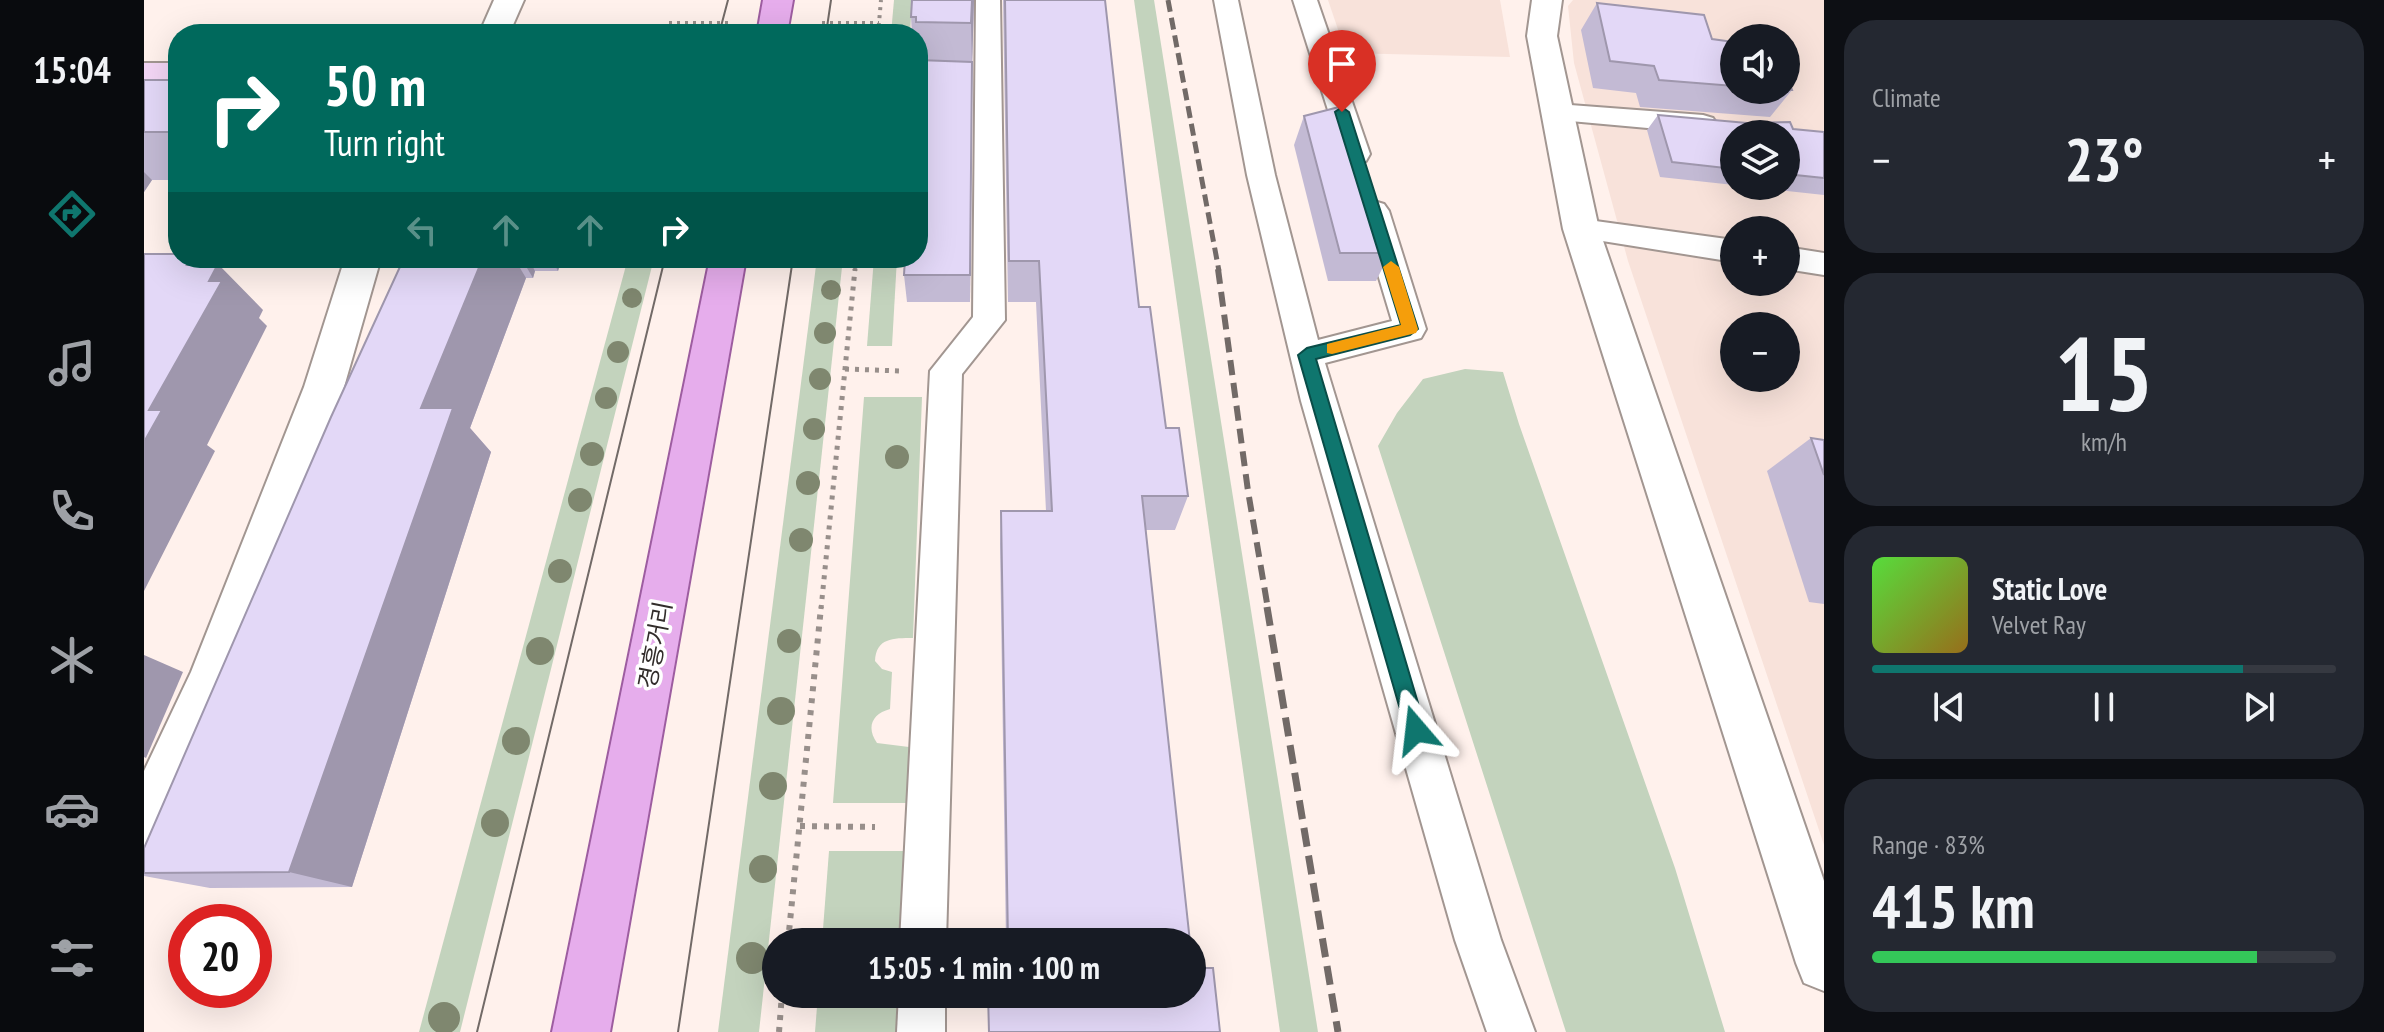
<!DOCTYPE html>
<html lang="en">
<head>
<meta charset="utf-8">
<style>
	:root { --surface:#171b24; --page:#242831; --text:#f1f3f6; --muted:#9ea1a6; --line:#363941; --accent:#0f766e }
	body { margin:0; font-family:"PT Sans Narrow","Noto Sans KR",sans-serif; background:var(--page); color:var(--text); height:100vh; display:flex; flex-direction:column; font-size:30px; white-space:nowrap }
	* { box-sizing:border-box; margin:0 }
	p { font-size:26px; color:var(--muted) }
	.icon { flex:none; width:44px; height:44px; fill:none; stroke:currentColor; stroke-width:2; stroke-linecap:round; stroke-linejoin:round }
	.map { position:relative; flex:1; overflow:hidden }
	.drawer { display:flex; flex-direction:column; gap:20px; padding:20px; background:#0d0f14; width:560px }
	.drawer>* { flex:none }
	.guide { position:absolute; left:24px; top:24px; width:760px; height:244px; border-radius:32px; box-shadow:0 8px 32px #0002; background:#00695c; color:#fff; overflow:hidden }
	.buttons { position:absolute; left:1576px; top:24px; display:grid; gap:16px }
	.buttons a { display:grid; place-items:center; width:80px; height:80px; border-radius:50%; background:var(--surface); box-shadow:0 8px 32px #0002; font-size:40px }
	.speed { position:absolute; left:24px; top:904px; display:flex; gap:16px; font-size:40px; font-weight:700; text-align:center }
	.speed>* { display:grid; place-content:center; width:104px; height:104px; border-radius:50%; background:var(--surface); box-shadow:0 8px 32px #0002; line-height:1 }
	.speed .limit { border:12px solid #d22; background:#fff; color:#111 }
	.pin { position:absolute; display:grid; place-items:center; width:68px; height:68px; color:#fff; margin:-82px -34px; border-radius:50% 50% 50% 0; rotate:-45deg; box-shadow:0 0 8px #0007 }
	.pin .icon { rotate:45deg }
	.me { position:absolute; width:88px; margin:-44px; rotate:343deg; stroke-linejoin:round; filter:drop-shadow(0 0 6px #0008) }
	.turn { display:flex; align-items:center; gap:28px; height:168px; padding:0 24px; font-size:36px }
	.turn .icon { width:104px; height:104px; stroke-width:2.5 }
	.turn b { display:block; font-size:56px; line-height:68px }
	.lanes { display:flex; align-items:center; height:76px; padding:0 24px; background:#0003; justify-content:center; gap:40px; direction:ltr }
	.lanes .off { opacity:.35 }
	.big { font-size:60px; font-weight:700; line-height:1.1 }
	.drawer .tile { flex:1; display:flex; flex-direction:column; justify-content:center; gap:12px; min-width:0; padding:0 28px; border-radius:32px; background:var(--page) }
	.drawer .dial { align-items:center; gap:0 }
	.dial b { font-size:104px; line-height:1 }
	.song { display:flex; align-items:center; gap:24px }
	.cover { width:96px; height:96px; border-radius:12px; background:linear-gradient(135deg,hsl(110 70% 55%),hsl(40 70% 35%)) }
	.played { height:8px; border-radius:4px; background:linear-gradient(90deg,var(--accent) 80%,var(--line) 80%) }
	.keys { display:flex; justify-content:space-around; direction:ltr }
	.heat { display:flex; justify-content:space-between; align-items:center; font-size:44px; direction:ltr }
	.charge { height:12px; border-radius:6px; background:linear-gradient(90deg,#34c759 83%,var(--line) 0) }
	.trip { position:absolute; left:618px; top:928px; width:444px; height:80px; border-radius:40px; background:var(--surface); box-shadow:0 8px 32px #0002; font-weight:700; line-height:80px; text-align:center }
	main { display:flex; flex:1; min-height:0 }
	.tabs { display:flex; flex-direction:column; width:144px; justify-content:space-around; align-items:center; background:#090b0e; color:var(--muted) }
	.tabs .icon { width:56px; height:56px }
	.tabs .active { color:var(--accent) }
	.tabs b { font-size:36px; color:var(--text) }
	.map>svg:first-child { display:block }
	.built { fill:#f8e2da; fill-rule:evenodd }
	.green { fill:#c3d3bd }
	.lines { fill:none; stroke-linecap:round; stroke-linejoin:round }
	.lane-casing { stroke:#a29691; stroke-width:4 }
	.street-casing { stroke:#a29691; stroke-width:4 }
	.secondary-casing { stroke:#a29691; stroke-width:4 }
	.primary-casing { stroke:#9d5da0; stroke-width:4 }
	.path-far2 { stroke:#988f8b; stroke-width:4; stroke-dasharray:3 5; stroke-linecap:butt }
	.path-far1 { stroke:#988f8b; stroke-width:5; stroke-dasharray:4 6; stroke-linecap:butt }
	.path { stroke:#988f8b; stroke-width:6; stroke-dasharray:5 7; stroke-linecap:butt }
	.lane { fill:#fff; fill-rule:evenodd }
	.street { fill:#fff; fill-rule:evenodd }
	.secondary { fill:#f3d6f5; fill-rule:evenodd }
	.primary { fill:#e6adec; fill-rule:evenodd }
	.tram { stroke:#726a67; stroke-width:2 }
	.rail-far2 { stroke:#726a67; stroke-width:5; stroke-dasharray:12 6; stroke-linecap:butt }
	.rail-far1 { stroke:#726a67; stroke-width:6; stroke-dasharray:15 8; stroke-linecap:butt }
	.rail { stroke:#726a67; stroke-width:7; stroke-dasharray:19 9; stroke-linecap:butt }
	.tree { fill:#7f876f }
	.wall { fill:#c3bad4 }
	.shaded-wall { fill:#9f97ad }
	.building { fill:#e3d8f7; stroke:#9f97ad; stroke-width:2 }
	.route { fill:#0f766e; stroke:#0a4d48; stroke-width:2 }
	.slow { fill:#f59e0b }
	.labels { text-anchor:middle; dominant-baseline:central; stroke-width:7; stroke-linejoin:round; paint-order:stroke }
	.street-label { font-size:24px; fill:#322d2b; stroke:#fff }
</style>
</head>
<body>
<main>
<nav class="tabs">
<b>15:04</b>
<svg class="icon active" aria-label="directions" viewBox="0 0 24 24"><path d="M12 3l9 9-9 9-9-9zM9 14v-3h6M13 9l2 2-2 2"/></svg>
<svg class="icon" aria-label="music" viewBox="0 0 24 24"><path d="M9 18V5l10-2v13"/><circle cx="6" cy="18" r="3"/><circle cx="16" cy="16" r="3"/></svg>
<svg class="icon" aria-label="phone" viewBox="0 0 24 24"><path d="M5 4h4l2 5-3 2q2 4 5 5l2-3 5 2v4C11 20 4 13 5 4z"/></svg>
<svg class="icon" aria-label="climate" viewBox="0 0 24 24"><path d="M12 3v18M4 7l16 10M4 17L20 7"/></svg>
<svg class="icon" aria-label="car" viewBox="0 0 24 24"><path d="M5 17H2v-5l4-1 3-4h7l3 4 3 1v5h-3M9 17h6M6 11h13"/><circle cx="7" cy="17" r="2"/><circle cx="17" cy="17" r="2"/></svg>
<svg class="icon" aria-label="filters" viewBox="0 0 24 24"><path d="M4 7h16M4 17h16"/><circle cx="9" cy="7" r="2"/><circle cx="15" cy="17" r="2"/></svg>
</nav>
<div class="map">
<svg width="1680" height="1032" viewBox="0 0 1680 1032">
	<rect width="100%" height="100%" fill="#fff1ec"/>
	<g class="built">
		<path d="M1184 0H1356L1366 57 1202 53Z"/>
		<path d="M1429 0H1680V845L1484 261 1430 63 1424 6ZM1590 38H1642V90H1590ZM1590 134H1642V186H1590ZM1590 230H1642V282H1590ZM1590 326H1642V378H1590Z"/>
	</g>
	<g class="green">
		<path d="M750 0H768L766 34H747Z"/>
		<path d="M990 0H1010L1174 1032H1136Z"/>
		<path d="M484 258H510L316 1032H275Z"/>
		<path d="M673 258H699L615 1032H574Z"/>
		<path d="M730 258H753L748 346H723Z"/>
		<path d="M1321 369 1359 372 1375 424 1531 868 1581 1032H1422L1234 446 1253 413 1279 379Z"/>
		<path d="M720 397H778L769 638C749 638 732 638 731 661L738 669 748 672 746 709C728 714 722 727 733 743L765 747 763 803H689Z"/>
		<path d="M685 851H762L758 942H678Z"/>
		<path d="M674 994H756L755 1032H671Z"/>
	</g>
	<g class="lines">
		<defs>
			<g id="lane">
				<path d="M832 0H856L861 320 818 374 802 942H756L786 371 829 317Z"/>
				<path d="M1070 0H1094L1131 175 1174 340 1248 321 1215 211 1220 204 1230 201 1240 204 1245 211 1282 329 1277 338 1181 363 1357 940 1391 1032H1343L1311 940 1157 401 1103 175Z"/>
				<path d="M1149 0H1173L1226 154 1222 161 1212 163 1202 161 1198 154Z"/>
				<path d="M1413 104 1559 115 1569 118 1573 124 1569 130 1559 133 1404 119 1400 113 1404 107Z"/>
				<path d="M1437 219 1590 240V262L1427 236 1422 229 1427 222Z"/>
				<path d="M1642 247 1680 253V275L1642 269Z"/>
				<path d="M755 994H801V1032H753Z"/>
			</g>
			<g id="street">
				<path d="M350 0H380L365 34H335Z"/>
				<path d="M1388 0H1418L1413 36 1455 229 1680 881V991L1660 983 1652 963 1419 229 1383 36Z"/>
				<path d="M201 258H237L200 387 92 681 19 847 0 854V771L47 672 160 387Z"/>
			</g>
			<rect id="secondary" x="0" y="63" width="34" height="20"/>
			<g id="primary">
				<path d="M619 0H649L643 34H613Z"/>
				<path d="M566 258H602L466 1032H408Z"/>
			</g>
		</defs>
		<use href="#lane" class="lane-casing"/>
		<use href="#street" class="street-casing"/>
		<use href="#secondary" class="secondary-casing"/>
		<use href="#primary" class="primary-casing"/>
		<g class="path-far2">
			<path d="M525 23H584"/>
			<path d="M678 23H735"/>
			<path d="M734 34 737 0"/>
			<path d="M711 271 712 258"/>
		</g>
		<g class="path-far1">
			<path d="M701 369 757 371"/>
			<path d="M677 609 711 269"/>
		</g>
		<g class="path">
			<path d="M656 826 731 827"/>
			<path d="M644 942 677 607"/>
			<path d="M635 1032 638 994"/>
		</g>
		<use href="#lane" class="lane"/>
		<use href="#street" class="street"/>
		<use href="#secondary" class="secondary"/>
		<use href="#primary" class="primary"/>
		<g class="tram">
			<path d="M575 34 584 0"/>
			<path d="M682 34 687 0"/>
			<path d="M333 1032 521 258"/>
			<path d="M534 1032 649 258"/>
		</g>
		<path class="rail-far2" d="M1024 0 1075 271"/>
		<path class="rail-far1" d="M1074 269 1104 491 1124 609"/>
		<path class="rail" d="M1123 607 1194 1032"/>
	</g>
	<g class="tree">
		<circle cx="687" cy="290" r="10"/>
		<circle cx="488" cy="298" r="10"/>
		<circle cx="681" cy="333" r="11"/>
		<circle cx="474" cy="352" r="11"/>
		<circle cx="676" cy="379" r="11"/>
		<circle cx="462" cy="398" r="11"/>
		<circle cx="670" cy="429" r="11"/>
		<circle cx="448" cy="454" r="12"/>
		<circle cx="753" cy="457" r="12"/>
		<circle cx="664" cy="483" r="12"/>
		<circle cx="436" cy="500" r="12"/>
		<circle cx="657" cy="540" r="12"/>
		<circle cx="416" cy="571" r="12"/>
		<circle cx="645" cy="641" r="12"/>
		<circle cx="396" cy="651" r="14"/>
		<circle cx="637" cy="711" r="14"/>
		<circle cx="372" cy="741" r="14"/>
		<circle cx="629" cy="786" r="14"/>
		<circle cx="351" cy="823" r="14"/>
		<circle cx="619" cy="869" r="14"/>
		<circle cx="608" cy="958" r="16"/>
		<circle cx="300" cy="1018" r="16"/>
	</g>
	<g class="wall">
		<path d="M830 0 828 68 826 302H763L760 275 774 258V34H768L767 17Z"/>
		<path d="M859 0H961L995 307 1022 428 1044 496 1031 530H1002L1046 942H862L856 544 857 511H902L892 302H864Z"/>
		<path d="M1453 3 1568 39 1590 42V90H1648L1626 117 1496 107 1492 93 1449 88 1437 30Z"/>
		<path d="M0 80H34V180H8L0 192Z"/>
		<path d="M1514 115 1680 132V195L1599 186H1642V134H1590V185L1516 177 1503 130Z"/>
		<path d="M1160 116 1246 253 1232 281H1184L1150 145Z"/>
		<path d="M256 258H418L414 271H391L389 278H382L326 428 347 452 208 887 66 888 0 876V848L259 262Z"/>
		<path d="M1667 438 1680 440V604L1665 602 1623 471Z"/>
	</g>
	<g class="shaded-wall">
		<path d="M828 0H830L828 68 827 23Z"/>
		<path d="M828 62V91L826 302V275Z"/>
		<path d="M0 172 8 180 0 192Z"/>
		<path d="M47 258H54L69 273 74 264 119 310 115 318 123 326 63 445 71 451 0 591V442L5 410 43 265Z"/>
		<path d="M339 258H370L382 278 326 428 347 452 208 887 145 872 277 408Z"/>
		<path d="M377 258H384L391 271 389 278Z"/>
		<path d="M407 258H418L414 271Z"/>
		<path d="M0 655 39 672 2 758 0 757Z"/>
	</g>
	<g class="building">
		<path d="M768 0H828L827 23 772 22V17H767Z"/>
		<path d="M861 0H961L995 307H1006L1022 428H1035L1044 496H998L1046 942H864L857 511H908L895 261H865Z"/>
		<path d="M1453 3 1560 15 1568 39 1590 42V86L1515 80 1510 66 1466 61Z"/>
		<path d="M774 60 828 62 826 275H760L761 258H774Z"/>
		<path d="M1642 73 1648 90H1642Z"/>
		<rect x="0" y="80" width="34" height="52"/>
		<path d="M1199 106 1246 253H1196L1160 116Z"/>
		<path d="M1514 115 1603 123 1646 122 1649 129 1680 132V178L1642 174V134H1590V169L1528 162Z"/>
		<path d="M0 254H34V258H47L43 265 74 264 65 281H78L5 410H18L0 442Z"/>
		<path d="M260 258H339L277 408H309L145 872 0 873V848L187 417Z"/>
		<path d="M1667 438 1680 440V475Z"/>
		<path d="M1048 956 1049 968H1069L1076 1032H845L844 994H1048Z"/>
	</g>
	<path class="route" d="M1198 107 1205 112 1274 329 1266 335 1172 359 1282 730 1279 737 1272 740 1265 737 1262 730 1154 355 1163 348 1257 325 1191 112Z"/>
	<path class="slow" d="M1247 261 1255 267 1274 329 1272 333 1188 354 1183 353V344L1257 325 1239 267Z"/>
	<g class="labels">
		<g class="street-label">
			<text transform="translate(511 645) rotate(-79)">경흥거리</text>
		</g>
	</g>
</svg>
<div class="buttons">
<a><svg class="icon" aria-label="sound" viewBox="0 0 24 24"><path d="M4 9h4l5-4v14l-5-4H4zM17 9q2 3 0 6"/></svg></a>
<a><svg class="icon" aria-label="layers" viewBox="0 0 24 24"><path d="M12 4l9 5-9 5-9-5zM3 14l9 5 9-5"/></svg></a>
<a>+</a>
<a>−</a>
</div>
<div class="speed"><div class="limit">20</div></div>
<div class="pin" style="left:1198px;top:112px;background:#d93025"><svg class="icon" aria-label="arrive" viewBox="0 0 24 24"><path d="M6 21V4h12l-3 4 3 4H6"/></svg></div>
<svg class="me" style="left:1272px;top:730px" viewBox="-20 -20 40 40"><path d="M0-17L14 15 0 8-14 15z" fill="#0f766e" stroke="#fff" stroke-width="4"/></svg>
<div class="trip">15:05 · 1 min · 100 m</div>
<div class="guide">
<div class="turn"><svg class="icon" aria-label="right" viewBox="0 0 24 24"><path d="M7 20v-9h11M14 6l5 5-5 5"/></svg><div><b>50 m</b>Turn right</div></div>
<div class="lanes"><svg class="icon off" aria-label="left" viewBox="0 0 24 24"><path d="M17 20v-9H6M10 6l-5 5 5 5"/></svg><svg class="icon off" aria-label="ahead" viewBox="0 0 24 24"><path d="M12 20V5M6 11l6-6 6 6"/></svg><svg class="icon off" aria-label="ahead" viewBox="0 0 24 24"><path d="M12 20V5M6 11l6-6 6 6"/></svg><svg class="icon" aria-label="right" viewBox="0 0 24 24"><path d="M7 20v-9h11M14 6l5 5-5 5"/></svg></div>
</div>
</div>
<section class="drawer">
<div class="tile"><p>Climate</p>
<div class="heat"><a>−</a><b class="big">23°</b><a>+</a></div>
</div>
<div class="tile dial"><b>15</b><p>km/h</p></div>
<div class="tile">
<div class="song"><i class="cover"></i><div><b>Static Love</b><p>Velvet Ray</p></div></div>
<div class="played"></div>
<div class="keys"><svg class="icon" aria-label="previous" viewBox="0 0 24 24"><path d="M18 5L8 12l10 7zM5 5v14"/></svg><svg class="icon" aria-label="pause" viewBox="0 0 24 24"><path d="M8 5v14M16 5v14"/></svg><svg class="icon" aria-label="next" viewBox="0 0 24 24"><path d="M6 5l10 7-10 7zM19 5v14"/></svg></div>
</div>
<div class="tile"><p>Range · 83%</p><b class="big">415 km</b><div class="charge"></div></div>
</section>
</main>
</body>
</html>
